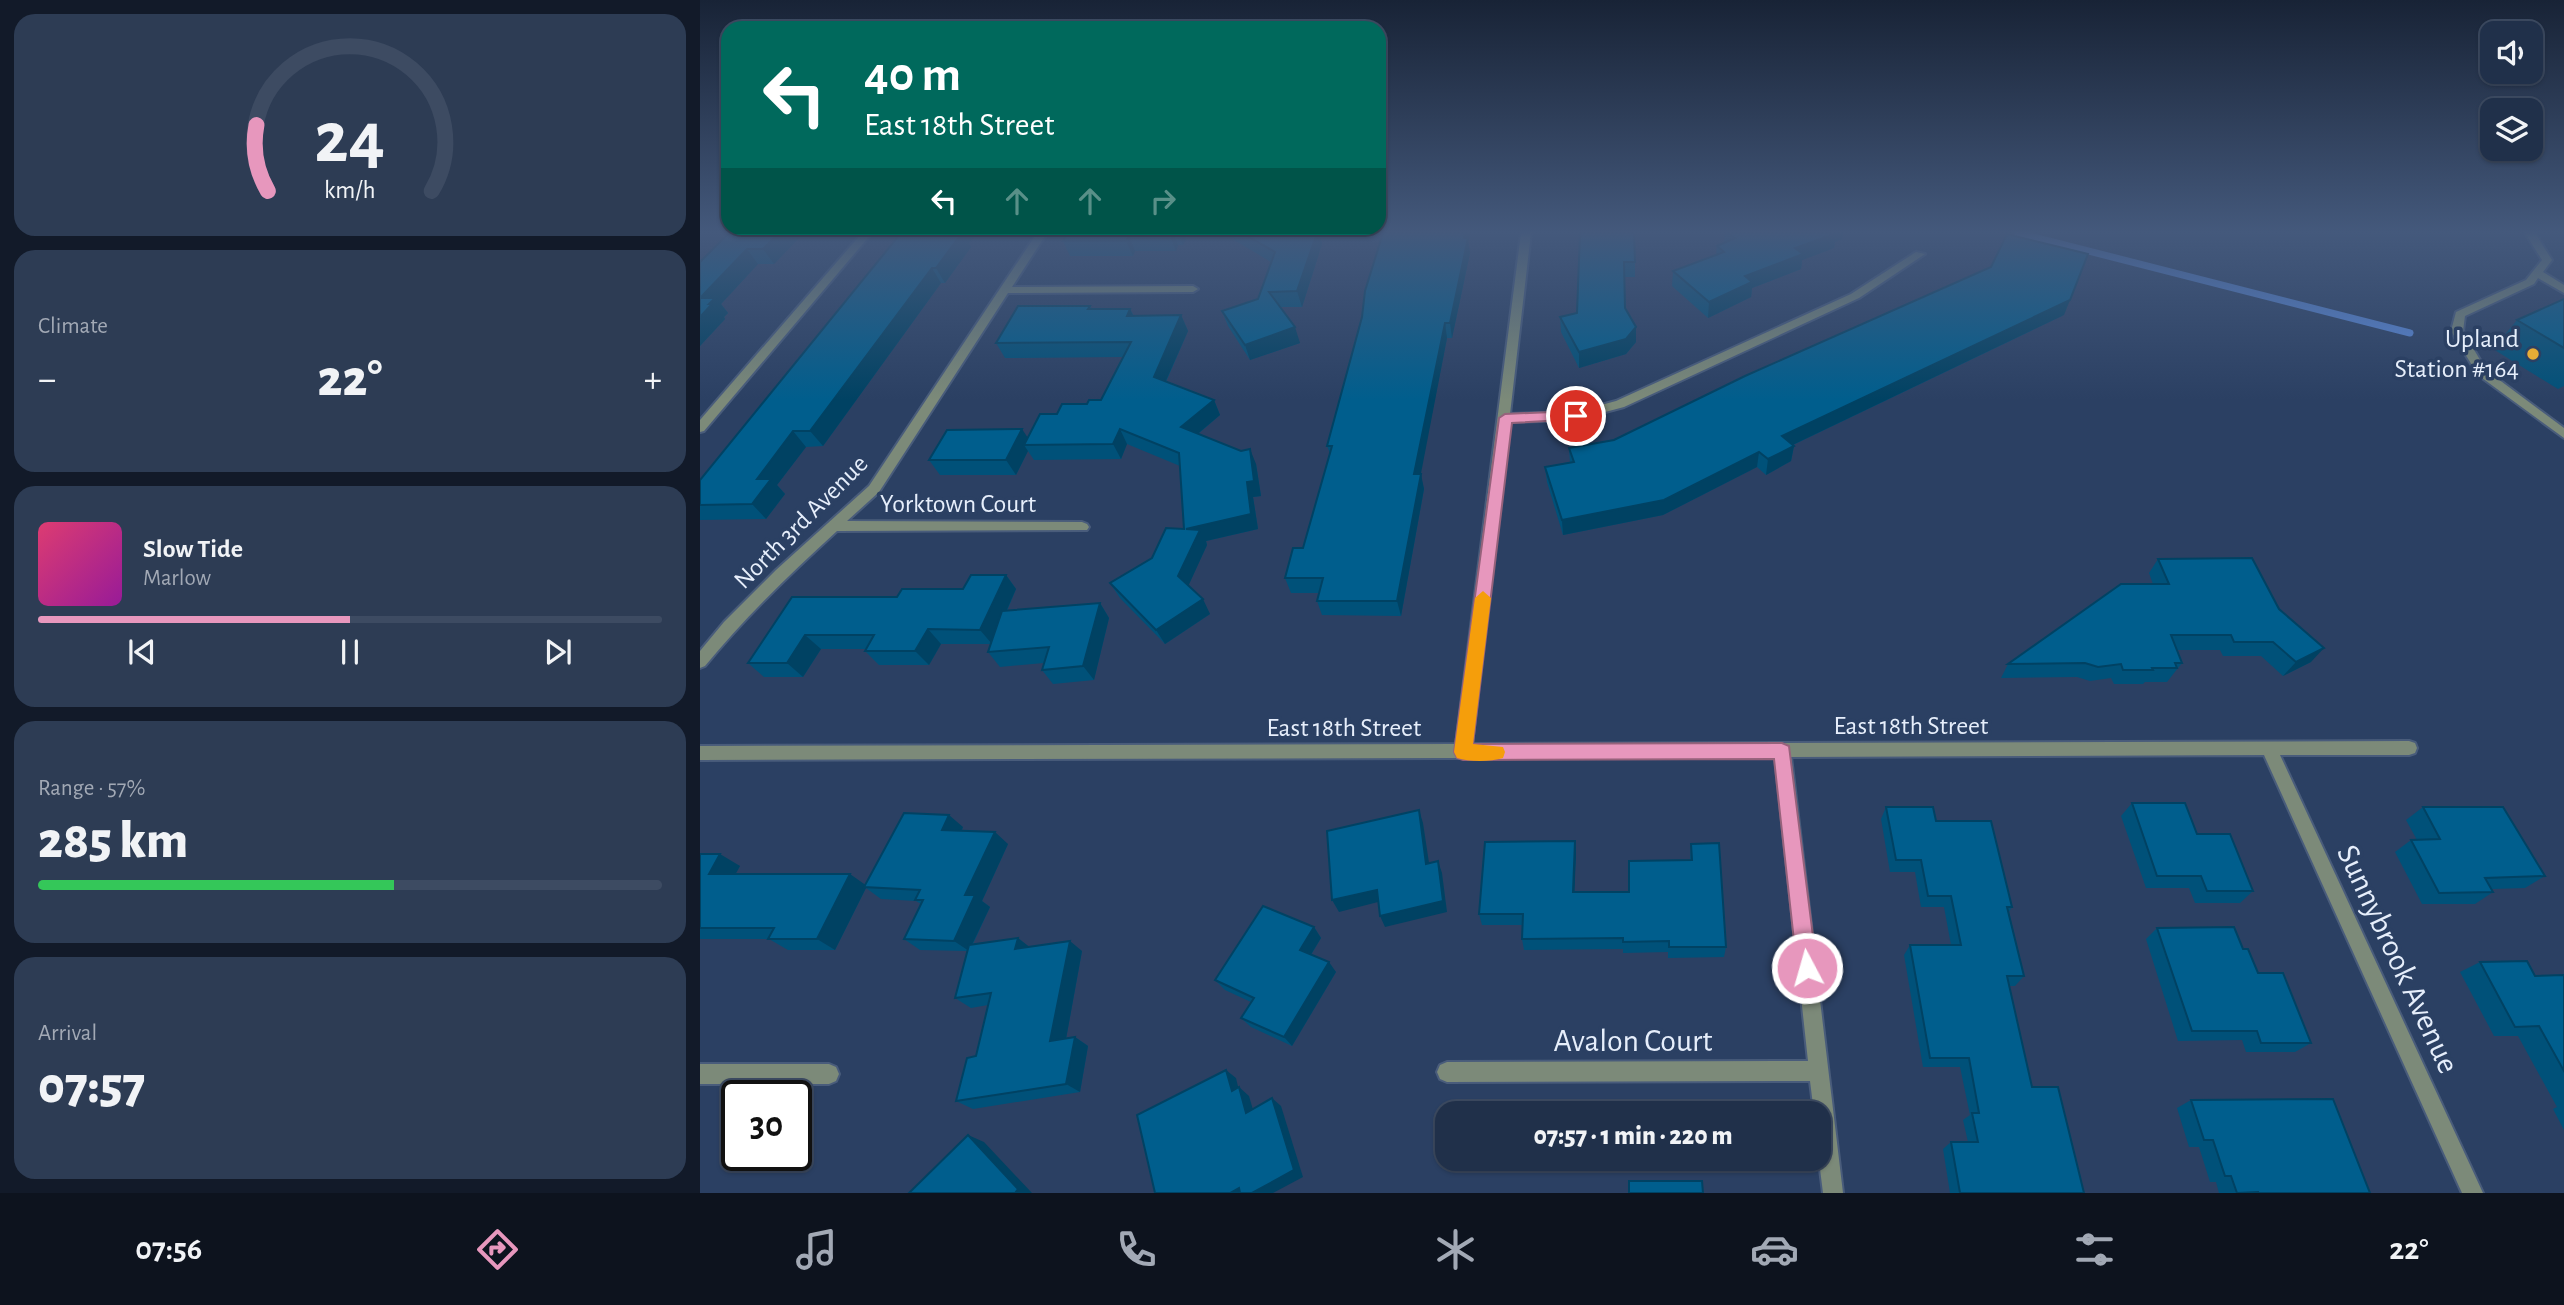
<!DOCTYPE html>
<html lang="en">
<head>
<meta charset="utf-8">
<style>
	:root { --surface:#20304a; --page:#2d3c54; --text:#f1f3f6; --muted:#a2a9b5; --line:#3d4b62; --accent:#e797bd }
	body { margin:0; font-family:"Alegreya Sans",sans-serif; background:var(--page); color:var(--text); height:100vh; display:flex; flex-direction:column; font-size:26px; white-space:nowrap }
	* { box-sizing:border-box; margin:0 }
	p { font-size:23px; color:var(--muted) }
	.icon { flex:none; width:38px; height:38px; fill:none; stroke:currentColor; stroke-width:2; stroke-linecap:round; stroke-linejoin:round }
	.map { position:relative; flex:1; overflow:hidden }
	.panel { display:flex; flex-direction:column; gap:14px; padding:14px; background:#121a29; width:700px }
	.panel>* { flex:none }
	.top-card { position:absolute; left:21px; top:21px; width:665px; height:214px; border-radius:21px; box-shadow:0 2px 5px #0004,0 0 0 2px var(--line); background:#00695c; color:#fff; overflow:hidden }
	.fabs { position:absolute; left:1780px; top:21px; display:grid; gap:14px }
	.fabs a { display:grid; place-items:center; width:63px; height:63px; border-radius:14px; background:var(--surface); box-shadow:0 2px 5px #0004,0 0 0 2px var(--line); font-size:35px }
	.speed { position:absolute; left:21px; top:1080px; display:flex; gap:14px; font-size:35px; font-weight:700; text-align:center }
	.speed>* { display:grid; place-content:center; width:91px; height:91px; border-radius:50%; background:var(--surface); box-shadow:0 2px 5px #0004,0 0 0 2px var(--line); line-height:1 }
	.speed .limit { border:4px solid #111; border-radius:10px; background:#fff; color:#111 }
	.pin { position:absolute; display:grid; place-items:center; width:60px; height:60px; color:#fff; margin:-30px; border:4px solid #fff; border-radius:50%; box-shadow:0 2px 7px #0007 }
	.me { position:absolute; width:77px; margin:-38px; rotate:354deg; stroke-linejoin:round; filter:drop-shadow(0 0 5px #0008) }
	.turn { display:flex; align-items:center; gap:24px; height:147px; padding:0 28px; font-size:32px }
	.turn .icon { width:91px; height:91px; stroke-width:2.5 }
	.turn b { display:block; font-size:49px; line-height:60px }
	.lanes { display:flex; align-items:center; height:66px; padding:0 28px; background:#0003; justify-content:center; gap:35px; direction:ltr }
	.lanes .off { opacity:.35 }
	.big { font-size:52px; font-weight:800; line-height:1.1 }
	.panel .widget { flex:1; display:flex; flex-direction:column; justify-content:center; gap:10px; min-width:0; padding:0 24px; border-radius:21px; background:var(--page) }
	.panel .dial { align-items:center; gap:0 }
	.dial svg { height:182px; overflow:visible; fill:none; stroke:var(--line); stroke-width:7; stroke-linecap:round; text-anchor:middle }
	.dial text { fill:var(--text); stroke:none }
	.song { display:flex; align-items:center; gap:21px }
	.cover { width:84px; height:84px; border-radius:10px; background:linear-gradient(135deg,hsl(340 70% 55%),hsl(300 70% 35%)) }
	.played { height:7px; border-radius:4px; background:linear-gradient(90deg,var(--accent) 50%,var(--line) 50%) }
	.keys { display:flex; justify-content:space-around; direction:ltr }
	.heat { display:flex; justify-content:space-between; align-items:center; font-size:38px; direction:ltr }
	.charge { height:10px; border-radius:5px; background:linear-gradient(90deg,#34c759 57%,var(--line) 0) }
	.trip { position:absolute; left:735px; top:1101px; width:396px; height:70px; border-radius:21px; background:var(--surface); box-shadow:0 2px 5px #0004,0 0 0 2px var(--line); font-weight:800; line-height:70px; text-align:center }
	.tabs { display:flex; height:112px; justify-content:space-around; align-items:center; background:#0d131e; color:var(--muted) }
	.tabs .icon { width:49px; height:49px }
	.tabs .current { color:var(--accent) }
	.tabs b { font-size:32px; color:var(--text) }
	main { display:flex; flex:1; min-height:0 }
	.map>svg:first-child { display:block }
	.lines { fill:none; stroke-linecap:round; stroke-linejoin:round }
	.stream { stroke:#5a8adc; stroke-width:7 }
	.lane-casing { stroke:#495c7b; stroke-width:4 }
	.street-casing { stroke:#495c7b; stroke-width:4 }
	.lane { fill:#7c8a79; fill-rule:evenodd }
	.street { fill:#7c8a79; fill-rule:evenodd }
	.wall { fill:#005179 }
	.shaded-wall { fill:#004263 }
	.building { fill:#005e8d; stroke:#004263; stroke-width:2 }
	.route { fill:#e797bd; stroke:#96627b; stroke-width:2 }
	.slow { fill:#f59e0b }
	.poi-dot { fill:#e7ac36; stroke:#2b4063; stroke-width:2.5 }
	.labels { text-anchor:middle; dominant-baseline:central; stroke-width:7; stroke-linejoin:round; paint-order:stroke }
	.poi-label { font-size:26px; fill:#e6eefb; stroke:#2b4063; text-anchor:end }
	.street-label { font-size:26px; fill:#e6eefb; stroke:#2b4063 }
	.near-street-label { font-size:32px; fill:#e6eefb; stroke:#2b4063 }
</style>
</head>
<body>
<main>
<section class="panel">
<div class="widget dial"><svg viewBox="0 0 100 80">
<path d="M14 69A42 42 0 1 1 86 69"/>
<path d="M14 69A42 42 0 0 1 9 40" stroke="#e797bd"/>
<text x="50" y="56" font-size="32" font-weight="700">24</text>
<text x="50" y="72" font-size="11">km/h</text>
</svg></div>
<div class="widget"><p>Climate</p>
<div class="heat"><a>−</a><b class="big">22°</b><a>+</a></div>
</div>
<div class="widget">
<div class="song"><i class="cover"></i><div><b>Slow Tide</b><p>Marlow</p></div></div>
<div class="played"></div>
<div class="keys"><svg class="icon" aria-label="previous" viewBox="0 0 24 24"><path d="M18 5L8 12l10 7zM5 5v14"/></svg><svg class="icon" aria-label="pause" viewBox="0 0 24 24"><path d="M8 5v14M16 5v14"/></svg><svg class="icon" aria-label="next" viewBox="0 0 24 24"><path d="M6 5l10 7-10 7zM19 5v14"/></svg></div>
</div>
<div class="widget"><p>Range · 57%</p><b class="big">285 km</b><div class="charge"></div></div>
<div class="widget"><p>Arrival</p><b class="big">07:57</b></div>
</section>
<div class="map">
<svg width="1864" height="1193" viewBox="0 0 1864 1193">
	<rect width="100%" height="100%" fill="#2b4063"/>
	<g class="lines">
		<path class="stream" d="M1318 233 1710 333"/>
		<defs>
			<g id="lane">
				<path d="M162 233H172L4 431 0 432V420Z"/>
				<path d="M1825 233H1835L1852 260 1843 272 1864 285V293L1838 278 1834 284 1765 316 1763 331 1786 370 1864 428V438L1778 375 1751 331 1756 312 1826 280 1842 260Z"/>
			</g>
			<g id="street">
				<path d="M337 233H347L312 287 493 286 498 289 493 292 308 293 179 492 147 521 382 522 387 524 389 527 387 530 137 531C90 574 45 617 5 666L0 668V651L24 622 76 570 169 486Z"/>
				<path d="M821 233H831L810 414 875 412 916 401 1151 294 1216 252 1225 254 1159 298 924 407 875 420 809 422 772 744 1709 741 1715 743 1717 748 1715 753 1709 755H1580L1783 1193H1762L1564 755 1091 757 1143 1193H1123L1118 1153V1113H1114L1110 1081 747 1082 740 1079 737 1072 740 1065 747 1062 1108 1061 1075 757 0 760V746L756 744Z"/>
				<path d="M0 1064H129L136 1067 139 1074 136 1081 129 1084H0Z"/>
			</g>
		</defs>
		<use href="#lane" class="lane-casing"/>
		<use href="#street" class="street-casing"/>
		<use href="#lane" class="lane"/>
		<use href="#street" class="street"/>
	</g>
	<g class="wall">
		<path d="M29 233H104L74 264H58L21 304 28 313 24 317 25 319 0 346V262Z"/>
		<path d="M201 233H277L269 243 271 247 245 283H241L123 446 106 447 77 485 85 494 66 519 0 520V480Z"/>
		<path d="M368 233H489L483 245H478L476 251H435L433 256H370L363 241Z"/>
		<path d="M532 233H619L622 244 602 307H580L600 343 550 360 528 326 522 311 558 299 571 262 534 240Z"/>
		<path d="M770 233 768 241 770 253 752 338H747L720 474 724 489 701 616 622 615 617 601 619 593H591L585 578 603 548 630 453 627 446 662 317Z"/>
		<path d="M880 233 935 262V277H925V308L936 327V342L926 354 879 368 861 332 860 317 877 313Z"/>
		<path d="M1025 233H1143L1142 239 1135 242 1134 248 1102 260 1101 269 1052 288 1051 297 1008 318 972 286 973 271 1016 255 1017 246 1024 243Z"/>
		<path d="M1864 299V386L1858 389 1793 349 1817 320Z"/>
		<path d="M390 306 392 309H430L434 316 481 315 488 331 466 382 514 400 520 415 498 434 556 464 561 496 553 497 558 529 506 541 507 545 488 586 510 614 465 644 420 598 410 583 452 558 484 529 480 466 427 444 421 459 334 460 328 451 316 475H240L229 460 328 438 357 414 401 400 423 357 305 358 296 343Z"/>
		<path d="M1364 315 1093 445 1094 446 1091 461 1066 475 1057 467 963 515 863 535 847 482 845 467 870 462 869 448 914 440Z"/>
		<path d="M1458 559 1579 609 1611 662 1583 676 1561 656H1523L1520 650H1477L1482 663 1467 682H1445L1443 684H1414L1411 678 1390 681 1377 677 1301 678 1308 664 1453 584 1449 573Z"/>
		<path d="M306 575 316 589 307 611 400 603 409 618 394 680 353 684 342 670 344 663 300 667 288 652 291 644H241L229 665H179L165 651 166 649H121L103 677H64L48 663 92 597H197L263 589Z"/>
		<path d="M1432 803 1553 891 1540 903H1495L1489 888H1446L1421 816Z"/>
		<path d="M1186 807 1236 821 1312 907 1309 912 1324 976 1315 986H1309L1332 1087 1384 1193H1250L1243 1149 1251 1142H1268L1263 1120 1270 1115 1260 1067H1223L1204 955 1210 945H1251L1244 907H1221L1215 872H1190L1181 819Z"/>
		<path d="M1723 807 1845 876 1825 888 1792 889 1793 892 1775 904H1722L1695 852 1711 840H1717L1706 820Z"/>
		<path d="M263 827 262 830 308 844 282 901 290 907 273 944 318 938 329 947 382 951 366 1039 375 1037 388 1046 380 1092 273 1109 256 1101 276 1056 288 1005 271 1008 255 998 267 951 220 950 204 939 221 904 216 901 181 899 166 888 135 950H88L69 939H0V854L40 866 35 874 166 885Z"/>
		<path d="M875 841 876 853 874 892H929L990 860 991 844 1026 947 1024 957 968 958V952L923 953V949L824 950 822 939V925H782L779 914Z"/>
		<path d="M614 927 621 938 611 955 636 972 592 1046 551 1027 541 1018 551 1002 525 990 515 980Z"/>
		<path d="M1457 928 1543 949 1558 973 1611 1043 1595 1052H1546L1542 1040 1478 1041 1446 939Z"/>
		<path d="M1780 962 1835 976 1864 975V1130L1853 1109 1857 1107 1818 1036H1794L1760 972Z"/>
		<path d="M1491 1100 1670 1193H1519L1516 1182H1510L1499 1147H1489L1477 1108Z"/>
	</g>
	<g class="shaded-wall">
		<path d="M79 233H104L74 264 63 249Z"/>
		<path d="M259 233H277L269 243 271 247 245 283 236 268Z"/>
		<path d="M471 233H473L478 245 476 251 470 236Z"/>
		<path d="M478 233H489L483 245Z"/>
		<path d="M617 233H619L622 244 602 307 597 291Z"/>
		<path d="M765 233H770L768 241 770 253 752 338 750 323Z"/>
		<path d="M1131 233H1143L1142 239 1135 242 1134 248 1102 260 1101 269 1052 288 1051 297 1008 318 1009 302 1045 276 1095 248Z"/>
		<path d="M429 236 435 251 433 256 426 241Z"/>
		<path d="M47 249 58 264 21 304 28 313 24 317 25 319 0 346V298Z"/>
		<path d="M232 268 241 283 123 446 110 431Z"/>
		<path d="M1370 300 1364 315 1080 451 1082 436Z"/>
		<path d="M430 309 437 324 427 316Z"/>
		<path d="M481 315 488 331 461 392 454 377Z"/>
		<path d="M745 323 747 338 718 489 714 474Z"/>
		<path d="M595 327 600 343 550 360 545 345Z"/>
		<path d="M936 327V342L926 354 879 368V352Z"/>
		<path d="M514 400 520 415 488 442 481 427Z"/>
		<path d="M322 429 332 444 324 445 328 451 316 475 306 460Z"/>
		<path d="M420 429 427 444 421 459 413 444Z"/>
		<path d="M93 431 106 447 77 485 85 494 66 519 52 504 57 479Z"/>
		<path d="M1094 446 1091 461 1066 475 1068 459Z"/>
		<path d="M550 449 556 464 561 496 553 497 558 529 506 541 507 545 486 591 478 576 486 529 547 482Z"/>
		<path d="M1059 452 1057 467 963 515 863 535 862 520Z"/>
		<path d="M721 474 724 489 701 616 697 601Z"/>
		<path d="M306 575 316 589 292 644 280 630Z"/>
		<path d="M503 599 510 614 465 644 456 630Z"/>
		<path d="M400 603 409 618 394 680 383 666Z"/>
		<path d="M228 629 241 644 229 665 215 651Z"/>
		<path d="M105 635 121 649 103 677 87 663Z"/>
		<path d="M1624 648 1611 662 1583 676 1596 662Z"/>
		<path d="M719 810 723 823 731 876 726 864Z"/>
		<path d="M249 815 263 827 256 842 242 830Z"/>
		<path d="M295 832 308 844 282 901 290 907 269 951 254 941 265 895Z"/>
		<path d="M875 841 876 853 874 903 873 892Z"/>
		<path d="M20 854 40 866 29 886 9 874Z"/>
		<path d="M738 861 742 873 747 912 685 927 680 916Z"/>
		<path d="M150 874 167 886 164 887 166 888 135 950 117 939Z"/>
		<path d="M677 890 682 901 639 912 632 900Z"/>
		<path d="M614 927 621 938 607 961 600 950Z"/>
		<path d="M318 938 332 949H315Z"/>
		<path d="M370 941 382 951 364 1050 350 1041Z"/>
		<path d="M629 962 636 972 592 1046 584 1037Z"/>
		<path d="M375 1037 388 1046 380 1092 366 1084Z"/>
		<path d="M526 1070 536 1078 541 1099 532 1091Z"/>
		<path d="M539 1087 549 1096 556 1120 546 1113Z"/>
		<path d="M572 1098 581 1106 603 1177 573 1193H552Z"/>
		<path d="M268 1135 284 1142 332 1193H315Z"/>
		<path d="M539 1188 546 1193H530Z"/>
	</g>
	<g class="building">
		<path d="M29 233H79L63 249H47L0 298H15L9 304H12L0 317V262Z"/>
		<path d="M201 233H262L236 268H232L110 431H93L57 479H71L52 504 0 505V480Z"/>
		<path d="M368 233H471L470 236H429L426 241H363Z"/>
		<path d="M542 233H617L597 291 569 292 595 327 545 345 522 311 558 299 575 252Z"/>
		<path d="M683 233H765L764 238H768L750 323H745L714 474H721L697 601H617L623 578H585L593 548H603L632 446H627L662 317 665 291Z"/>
		<path d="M880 233H934L935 262H924L925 308 936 327 926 339 879 352 860 317 877 313Z"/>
		<path d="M1027 233H1137L1095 248 1103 254 1045 276 1052 282 1009 302 973 271 1024 252 1017 246 1035 238Z"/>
		<path d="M1307 234 1388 254 1370 300 1082 436 1094 446 1068 459 1059 452 964 500 862 520 845 467 874 462 869 448 914 440 1045 376 1291 267Z"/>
		<path d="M1864 299V348L1817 320Z"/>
		<path d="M318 306H390L388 309H430L427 316 481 315 454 377 514 400 481 427 541 451 550 449 554 481 547 482 551 514 486 529 500 530 478 576 503 599 456 630 410 583 452 558 466 528 484 529 479 453 420 429 413 444 324 445 340 414H357L362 404H387L389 400H401L431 342 296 343Z"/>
		<path d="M322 429 306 460H229L247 430Z"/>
		<path d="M1552 558 1579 609 1624 648 1596 662 1573 642H1534L1531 635H1471L1482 663H1475L1477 668H1452L1453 670H1423L1421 664 1398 667 1385 663 1308 664 1421 584H1469L1458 559Z"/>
		<path d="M271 575H306L280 630 228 629 215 651H165L174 635H105L87 663H48L92 597H197L202 589H263Z"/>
		<path d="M400 603 383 666 342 670 349 647 288 652 302 611Z"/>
		<path d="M1432 803H1485L1497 834H1530L1553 891H1507L1501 876H1457Z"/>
		<path d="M1186 807H1233L1236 821H1291L1312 907H1307L1324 976H1307L1332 1087H1358L1384 1193H1260L1251 1142H1278L1272 1113H1279L1269 1058H1230L1210 945H1261L1251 896H1228L1221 860H1196Z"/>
		<path d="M1723 807H1803L1845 876 1785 878 1793 892 1739 893 1711 840 1740 839Z"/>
		<path d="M719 810 726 864 738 861 743 901 680 916 677 890 632 900 627 831Z"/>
		<path d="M204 813 249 815 242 830 295 832 265 895H275L254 941 204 939 223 900H215L220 890 164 887Z"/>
		<path d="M875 841 873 892H929V861L992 860 991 844 1019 843 1026 947H969V941L923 942V938L822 939 823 914H779L785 842Z"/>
		<path d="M0 854H20L9 874H150L117 939H68L74 928H0Z"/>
		<path d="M563 906 614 927 600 950 629 962 584 1037 541 1018 554 998 515 980Z"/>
		<path d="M1534 927 1543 949H1548L1558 973H1583L1611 1043H1561L1557 1031H1492L1457 928Z"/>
		<path d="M318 938 315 949 370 941 350 1041 375 1037 366 1084 256 1101 267 1058 276 1056 291 993 255 998 269 945Z"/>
		<path d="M1827 961 1835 976 1864 975V1071L1839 1026 1815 1027 1780 962Z"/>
		<path d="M526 1070 532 1091 539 1087 546 1113 572 1098 594 1170 552 1193H540L539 1188 530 1193H455L437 1115Z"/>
		<path d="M1633 1099 1670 1193H1558V1192L1537 1193 1531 1176H1525L1513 1140H1504L1491 1100Z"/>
		<path d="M268 1135 318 1189 315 1193H209Z"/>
		<path d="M929 1181H1002L1003 1193H929Z"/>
	</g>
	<linearGradient id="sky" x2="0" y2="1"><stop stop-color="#182336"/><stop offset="0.58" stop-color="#44597c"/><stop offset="1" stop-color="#44597c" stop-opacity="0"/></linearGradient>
	<rect width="1864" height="400" fill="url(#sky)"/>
	<path class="route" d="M876 411 882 416 880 419 812 423 773 744 1082 743 1089 746 1117 968 1114 975 1107 978 1100 975 1097 968 1074 759 763 760 757 758 754 752 799 418 805 414Z"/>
	<path class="slow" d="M783 591 791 598 773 744 803 747 805 752 803 758C790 762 769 762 757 758L754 752 775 598Z"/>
	<circle class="poi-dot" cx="1833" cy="354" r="7"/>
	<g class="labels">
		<g class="poi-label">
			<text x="1819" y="339">Upland<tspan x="1819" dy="30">Station #164</tspan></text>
		</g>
		<g class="street-label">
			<text x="258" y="504">Yorktown Court</text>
			<text transform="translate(101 522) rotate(-45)">North 3rd Avenue</text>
			<text x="1211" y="726">East 18th Street</text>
			<text x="644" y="728">East 18th Street</text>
		</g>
		<g class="near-street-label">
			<text transform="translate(1698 959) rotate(65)">Sunnybrook Avenue</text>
			<text x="933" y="1041">Avalon Court</text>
		</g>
	</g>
</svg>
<div class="fabs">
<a><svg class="icon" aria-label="sound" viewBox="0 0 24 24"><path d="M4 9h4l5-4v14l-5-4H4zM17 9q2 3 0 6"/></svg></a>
<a><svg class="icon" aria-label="layers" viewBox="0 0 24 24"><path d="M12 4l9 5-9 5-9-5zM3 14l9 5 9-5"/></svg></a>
</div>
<div class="speed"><div class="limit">30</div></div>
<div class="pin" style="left:876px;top:416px;background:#d93025"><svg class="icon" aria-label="arrive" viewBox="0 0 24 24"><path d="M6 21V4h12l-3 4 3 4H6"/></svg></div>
<svg class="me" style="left:1107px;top:968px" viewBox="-20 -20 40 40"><circle r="17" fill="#e797bd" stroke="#fff" stroke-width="3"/><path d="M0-11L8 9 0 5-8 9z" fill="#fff"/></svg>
<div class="trip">07:57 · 1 min · 220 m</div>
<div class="top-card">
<div class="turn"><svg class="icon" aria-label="left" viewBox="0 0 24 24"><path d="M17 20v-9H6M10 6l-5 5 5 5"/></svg><div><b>40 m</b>East 18th Street</div></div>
<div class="lanes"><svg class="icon" aria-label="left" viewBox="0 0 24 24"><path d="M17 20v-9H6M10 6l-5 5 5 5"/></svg><svg class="icon off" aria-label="ahead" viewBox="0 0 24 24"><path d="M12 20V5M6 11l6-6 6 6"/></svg><svg class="icon off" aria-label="ahead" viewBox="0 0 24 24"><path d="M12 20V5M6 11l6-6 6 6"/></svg><svg class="icon off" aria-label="right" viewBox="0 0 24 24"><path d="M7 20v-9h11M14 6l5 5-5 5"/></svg></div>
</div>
</div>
</main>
<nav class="tabs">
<b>07:56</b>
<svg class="icon current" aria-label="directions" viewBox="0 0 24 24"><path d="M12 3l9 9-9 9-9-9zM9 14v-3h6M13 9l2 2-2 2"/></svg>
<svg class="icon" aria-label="music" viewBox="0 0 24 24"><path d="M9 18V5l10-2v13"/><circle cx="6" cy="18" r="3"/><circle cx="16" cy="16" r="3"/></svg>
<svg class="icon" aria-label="phone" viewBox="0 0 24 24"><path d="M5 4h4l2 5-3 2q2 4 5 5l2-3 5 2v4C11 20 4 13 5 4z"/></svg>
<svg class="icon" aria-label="climate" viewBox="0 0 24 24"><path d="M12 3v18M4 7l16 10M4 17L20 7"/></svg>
<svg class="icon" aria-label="car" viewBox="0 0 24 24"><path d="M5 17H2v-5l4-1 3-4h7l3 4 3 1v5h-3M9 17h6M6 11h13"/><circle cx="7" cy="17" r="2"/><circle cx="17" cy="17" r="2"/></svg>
<svg class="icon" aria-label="filters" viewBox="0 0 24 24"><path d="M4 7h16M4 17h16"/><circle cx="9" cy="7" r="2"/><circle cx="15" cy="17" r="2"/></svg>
<b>22°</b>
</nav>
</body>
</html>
